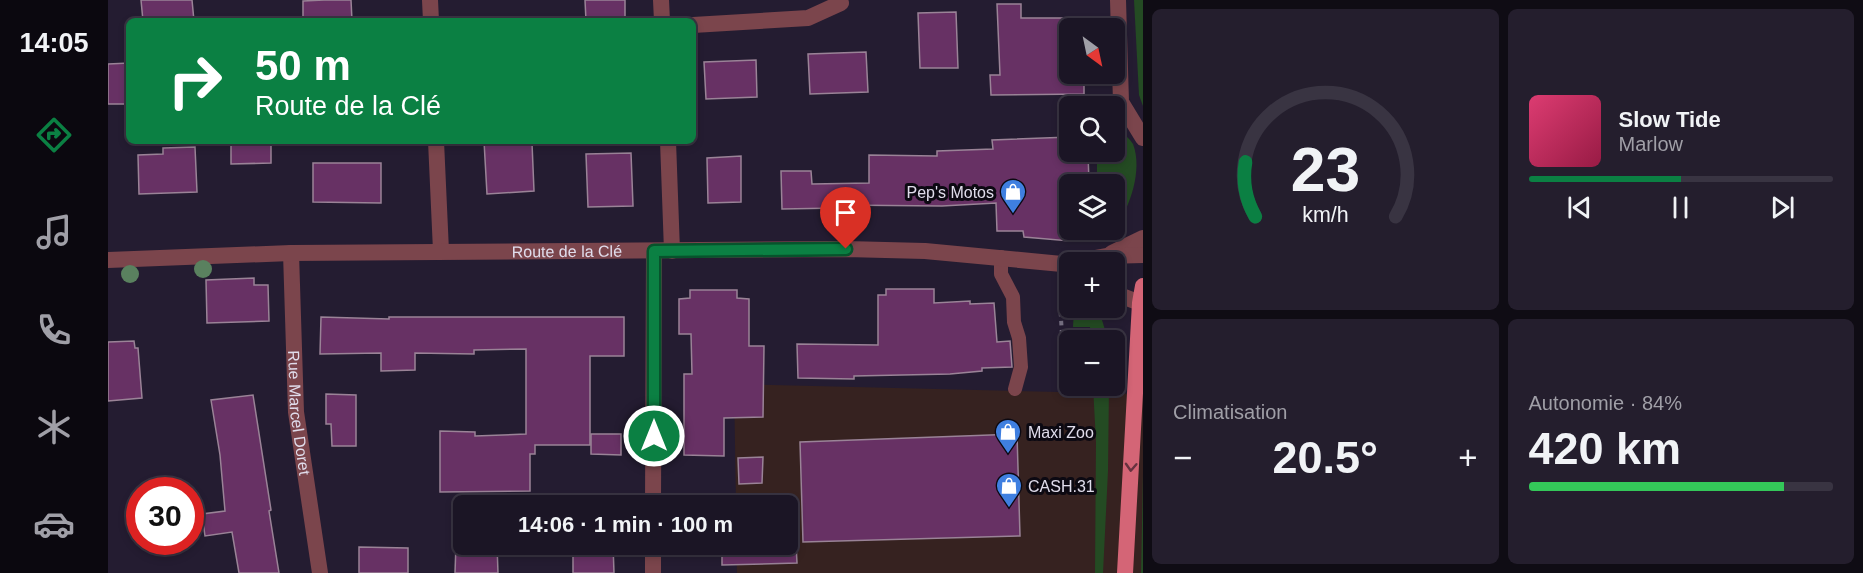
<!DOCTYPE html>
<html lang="fr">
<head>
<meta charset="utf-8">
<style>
	:root { --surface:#1b1525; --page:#241e2d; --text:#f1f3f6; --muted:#a09fa7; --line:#393442; --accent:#0b8043 }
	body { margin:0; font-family:Helvetica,sans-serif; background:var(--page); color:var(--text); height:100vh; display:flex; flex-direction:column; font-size:22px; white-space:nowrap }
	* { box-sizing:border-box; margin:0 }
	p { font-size:20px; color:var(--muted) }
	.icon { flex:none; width:33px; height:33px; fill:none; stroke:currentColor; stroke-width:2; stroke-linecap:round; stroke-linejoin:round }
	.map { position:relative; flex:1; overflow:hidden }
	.drawer { display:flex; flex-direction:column; gap:9px; padding:9px; background:#0f0c14; width:720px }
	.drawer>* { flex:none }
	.banner { position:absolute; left:18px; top:18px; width:570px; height:126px; border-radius:9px; box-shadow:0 3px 9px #0003,0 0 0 2px var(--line); background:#0b8043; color:#fff; overflow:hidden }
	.needle { width:39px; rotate:147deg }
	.buttons { position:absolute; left:951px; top:18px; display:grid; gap:12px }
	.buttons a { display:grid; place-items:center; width:66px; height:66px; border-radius:9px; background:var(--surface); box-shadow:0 3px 9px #0003,0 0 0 2px var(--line); font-size:30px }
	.speed { position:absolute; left:18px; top:477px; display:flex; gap:12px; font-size:30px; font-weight:700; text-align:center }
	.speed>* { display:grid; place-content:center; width:78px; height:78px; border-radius:50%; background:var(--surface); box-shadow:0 3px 9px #0003,0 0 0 2px var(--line); line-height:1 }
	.speed .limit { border:9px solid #d22; background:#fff; color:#111 }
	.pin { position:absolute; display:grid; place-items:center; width:51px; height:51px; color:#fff; margin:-62px -26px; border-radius:50% 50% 50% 0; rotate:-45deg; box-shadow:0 0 6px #0007 }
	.pin .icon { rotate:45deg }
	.me { position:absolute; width:66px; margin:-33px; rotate:0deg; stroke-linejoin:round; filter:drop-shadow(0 0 4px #0008) }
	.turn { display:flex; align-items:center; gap:21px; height:126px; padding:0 30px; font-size:27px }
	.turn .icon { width:78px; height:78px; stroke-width:2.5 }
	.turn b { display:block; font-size:42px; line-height:51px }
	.big { font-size:45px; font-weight:800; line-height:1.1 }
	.drawer .tile { flex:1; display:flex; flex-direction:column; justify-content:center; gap:9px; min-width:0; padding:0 21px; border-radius:9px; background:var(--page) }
	.drawer .dial { align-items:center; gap:0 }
	.dial svg { height:156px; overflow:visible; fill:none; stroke:var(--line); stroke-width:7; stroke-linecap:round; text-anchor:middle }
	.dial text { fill:var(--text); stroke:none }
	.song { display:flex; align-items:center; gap:18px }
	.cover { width:72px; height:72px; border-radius:9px; background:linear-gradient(135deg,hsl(340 70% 55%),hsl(340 70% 35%)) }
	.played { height:6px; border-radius:3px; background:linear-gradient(90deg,var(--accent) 50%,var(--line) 50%) }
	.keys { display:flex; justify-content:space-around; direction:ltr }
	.heat { display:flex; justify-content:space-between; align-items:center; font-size:33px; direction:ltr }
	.charge { height:9px; border-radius:4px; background:linear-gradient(90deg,#34c759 84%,var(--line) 0) }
	.drawer .tiles { flex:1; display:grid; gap:9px; grid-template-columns:repeat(2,1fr) }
	.trip { position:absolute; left:345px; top:495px; width:345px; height:60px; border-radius:9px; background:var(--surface); box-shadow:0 3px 9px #0003,0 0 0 2px var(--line); font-weight:800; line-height:60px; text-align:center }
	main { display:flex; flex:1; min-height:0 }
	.tabs { display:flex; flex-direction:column; width:108px; justify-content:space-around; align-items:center; background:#0b080f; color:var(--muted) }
	.tabs .icon { width:42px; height:42px }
	.tabs .active { color:var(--accent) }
	.tabs b { font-size:27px; color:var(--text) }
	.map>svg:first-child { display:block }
	.commercial { fill:#362220 }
	.green { fill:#244b23 }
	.building { fill:#673164; stroke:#9a8397; stroke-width:1.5 }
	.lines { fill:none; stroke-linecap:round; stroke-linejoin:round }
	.path { stroke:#767082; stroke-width:4; stroke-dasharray:4.5 4.5; stroke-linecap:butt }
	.service { stroke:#7b454c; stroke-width:14 }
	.minor { stroke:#7b454c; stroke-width:16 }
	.primary { stroke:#d46576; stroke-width:16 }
	.tree { fill:#5a815f }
	.oneway { stroke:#66323f }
	.route-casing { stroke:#07532c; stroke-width:15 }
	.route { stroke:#0b8043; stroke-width:10 }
	.labels { text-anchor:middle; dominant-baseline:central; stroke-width:6; stroke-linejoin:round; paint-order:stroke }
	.poi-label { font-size:16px; fill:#e0dceb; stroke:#0c0912; text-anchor:start }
	.street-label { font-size:16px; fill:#e0dceb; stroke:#0c0912 }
</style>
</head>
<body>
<main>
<nav class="tabs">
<b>14:05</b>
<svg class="icon active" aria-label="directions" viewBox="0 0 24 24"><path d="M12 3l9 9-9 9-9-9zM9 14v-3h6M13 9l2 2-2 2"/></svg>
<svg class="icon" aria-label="music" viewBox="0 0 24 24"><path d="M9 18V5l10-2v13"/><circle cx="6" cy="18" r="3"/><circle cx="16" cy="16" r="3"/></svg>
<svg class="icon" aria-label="phone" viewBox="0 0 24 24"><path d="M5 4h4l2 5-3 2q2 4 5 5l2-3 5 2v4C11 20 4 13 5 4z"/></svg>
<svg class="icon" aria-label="climate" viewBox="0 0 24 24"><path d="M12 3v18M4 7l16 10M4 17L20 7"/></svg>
<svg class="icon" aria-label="car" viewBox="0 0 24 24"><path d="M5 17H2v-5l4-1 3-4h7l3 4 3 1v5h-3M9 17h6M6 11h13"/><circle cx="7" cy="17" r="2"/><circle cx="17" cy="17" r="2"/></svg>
</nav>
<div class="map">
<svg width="1035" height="573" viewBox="0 0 1035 573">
	<rect width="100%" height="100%" fill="#241c31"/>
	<path class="commercial" d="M626 384 1035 394V573H629L628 545 680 544V506L628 505Z"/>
	<g class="green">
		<path d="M1026 0H1035V106L1031 95Z"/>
		<path d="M1007 130H1012C1016 134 1022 139 1025 144 1035 170 1022 207 1007 229L1006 184H989V152H1006Z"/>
		<path d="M966 308H985L994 320 1000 340H983L982 327H965Z"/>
		<path d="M985 386H1001L1000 471 995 573H987L988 442Z"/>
		<path d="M1035 473V573H1033Z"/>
	</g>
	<g class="building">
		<path d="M33 0H84L86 21H35Z"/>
		<path d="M216 0H243L244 21H195V1Z"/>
		<path d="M477 0H517V21H478Z"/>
		<path d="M889 4H913V18H962V74H976V94L883 95 882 75H892Z"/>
		<path d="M848 12 850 68H812L810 13Z"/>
		<path d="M758 52 760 92 702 94 700 54Z"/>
		<path d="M648 60 649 97 598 99 596 62Z"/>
		<path d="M21 63V104H0V64Z"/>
		<path d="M962 137V152H980L981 184H962V241L916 237 915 231H889L888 203 834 206 730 205V208L674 209 673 171H703L704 184 761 183V155L829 156V151L885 149 884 140Z"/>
		<path d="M123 141H163V163L123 164Z"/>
		<path d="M376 141H402V145L424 143 426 191 379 194Z"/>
		<path d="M87 147 89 192 31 194 30 155 55 154V148Z"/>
		<path d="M523 153 525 206 480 207 478 154Z"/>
		<path d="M633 156V202L600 203 599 158Z"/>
		<path d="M205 163H273V203L205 202Z"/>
		<path d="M146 278V285H160L161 321 99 323 98 280Z"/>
		<path d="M778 289H826V303L862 301V304L886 303 889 342 902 341 904 367 874 368V371L842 374 746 376V379L690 378 689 344 770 345V295H778Z"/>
		<path d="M582 290H629V298L641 299V346H656L655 417 616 418V456L576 455V374H584L583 334H571V299L582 298Z"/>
		<path d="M213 317 281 319V317H516V356H482V445H427V454H422V491L332 492V431L367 432V436L418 434V349L366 350V354L307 353V370L273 371V353L212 354Z"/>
		<path d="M26 341 27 348H30L34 398 0 401V342Z"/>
		<path d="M218 394 248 395V446H224L223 424H218Z"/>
		<path d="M145 395 163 510 161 511 171 573H131L124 532 97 536 94 514 117 511 112 455 103 400Z"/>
		<path d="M483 434H513V455L483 454Z"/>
		<path d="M909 434 912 536 695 542 692 442Z"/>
		<path d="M655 457 654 483 631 484 630 458Z"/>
		<path d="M348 544H389L390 573H347Z"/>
		<path d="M465 544H505L506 573H465Z"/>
		<path d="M614 544H688L689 563 614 565Z"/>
		<path d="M251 547 300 548V573H251Z"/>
	</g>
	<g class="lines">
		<path class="path" d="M951 285 954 335"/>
		<path class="service" d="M893 257V274L905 297 906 322 911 338 913 367 907 389"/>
		<g class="minor">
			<path d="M322 0 323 21"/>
			<path d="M553 0 554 21"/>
			<path d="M1010 0 1013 102 1035 138"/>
			<path d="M585 25 700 18 733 3"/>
			<path d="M328 141 333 251"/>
			<path d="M560 141 564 251"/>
			<path id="s1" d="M183 253 188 412 212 573"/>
			<path d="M1004 253 1035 238"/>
			<path id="s2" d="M0 260 183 253 738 249 817 251 954 264 998 256 1035 255"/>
			<path d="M1006 293 1032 303"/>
			<path d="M545 506 546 251"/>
			<path d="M545 573V544"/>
		</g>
		<path class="primary" d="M1017 573 1032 303 1035 286"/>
	</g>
	<g class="tree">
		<circle cx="95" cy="269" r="9"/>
		<circle cx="22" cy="274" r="9"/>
	</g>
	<defs><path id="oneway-chevron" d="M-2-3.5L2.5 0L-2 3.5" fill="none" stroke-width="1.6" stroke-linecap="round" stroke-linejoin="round" transform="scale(1.5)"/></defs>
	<use class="oneway" href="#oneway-chevron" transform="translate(1023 467) rotate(93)"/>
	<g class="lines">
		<defs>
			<path id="route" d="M546 436V251L738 249"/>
		</defs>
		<use href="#route" class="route-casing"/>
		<use href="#route" class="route"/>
	</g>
	<defs>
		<symbol id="shop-pin" viewBox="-11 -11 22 30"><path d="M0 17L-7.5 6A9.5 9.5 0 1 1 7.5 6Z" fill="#3f7fe0" stroke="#0c0912"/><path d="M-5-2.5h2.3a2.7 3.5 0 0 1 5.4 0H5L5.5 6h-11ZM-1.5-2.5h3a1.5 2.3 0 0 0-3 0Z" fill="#fff"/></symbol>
	</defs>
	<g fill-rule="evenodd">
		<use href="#shop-pin" x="890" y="177" width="30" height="40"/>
		<use href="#shop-pin" x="885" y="417" width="30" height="40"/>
		<use href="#shop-pin" x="886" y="471" width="30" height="40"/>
	</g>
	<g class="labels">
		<g class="poi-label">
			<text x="886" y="192" text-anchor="end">Pep's Motos</text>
			<text x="920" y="432">Maxi Zoo</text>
			<text x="920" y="486">CASH.31</text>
		</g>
		<g class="street-label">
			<text stroke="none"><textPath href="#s2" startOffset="459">Route de la Clé</textPath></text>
			<text stroke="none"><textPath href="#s1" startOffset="160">Rue Marcel Doret</textPath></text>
		</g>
	</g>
</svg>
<div class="buttons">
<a><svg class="needle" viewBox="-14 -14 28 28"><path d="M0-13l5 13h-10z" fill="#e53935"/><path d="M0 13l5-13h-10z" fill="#a09fa7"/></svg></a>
<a><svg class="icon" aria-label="search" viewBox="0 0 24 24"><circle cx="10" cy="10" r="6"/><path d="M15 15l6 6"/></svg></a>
<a><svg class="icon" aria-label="layers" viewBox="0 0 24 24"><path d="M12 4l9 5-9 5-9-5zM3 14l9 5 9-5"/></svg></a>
<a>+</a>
<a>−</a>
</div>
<div class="speed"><div class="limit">30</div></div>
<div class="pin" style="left:738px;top:249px;background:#d93025"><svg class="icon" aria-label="arrive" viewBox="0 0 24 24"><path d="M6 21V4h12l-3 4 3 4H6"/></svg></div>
<svg class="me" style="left:546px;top:436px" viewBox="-20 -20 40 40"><circle r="17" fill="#0b8043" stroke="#fff" stroke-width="3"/><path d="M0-11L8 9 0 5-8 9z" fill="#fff"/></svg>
<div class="trip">14:06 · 1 min · 100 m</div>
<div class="banner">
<div class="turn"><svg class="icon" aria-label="right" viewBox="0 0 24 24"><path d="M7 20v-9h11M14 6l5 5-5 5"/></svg><div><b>50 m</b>Route de la Clé</div></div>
</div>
</div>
<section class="drawer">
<div class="tiles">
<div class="tile dial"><svg viewBox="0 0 100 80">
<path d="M14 69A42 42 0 1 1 86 69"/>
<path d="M14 69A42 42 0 0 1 9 41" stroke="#0b8043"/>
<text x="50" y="56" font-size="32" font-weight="700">23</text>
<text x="50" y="72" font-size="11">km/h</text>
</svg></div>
<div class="tile">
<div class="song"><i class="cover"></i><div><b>Slow Tide</b><p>Marlow</p></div></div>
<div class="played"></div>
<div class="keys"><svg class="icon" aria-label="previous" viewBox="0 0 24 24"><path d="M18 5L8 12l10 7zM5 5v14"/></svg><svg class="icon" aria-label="pause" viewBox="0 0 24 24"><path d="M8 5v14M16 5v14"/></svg><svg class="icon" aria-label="next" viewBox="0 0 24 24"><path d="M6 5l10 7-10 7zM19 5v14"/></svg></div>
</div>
<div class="tile"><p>Climatisation</p>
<div class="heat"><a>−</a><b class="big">20.5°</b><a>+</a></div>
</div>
<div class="tile"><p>Autonomie · 84%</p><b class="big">420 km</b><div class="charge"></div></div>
</div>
</section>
</main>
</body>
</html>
